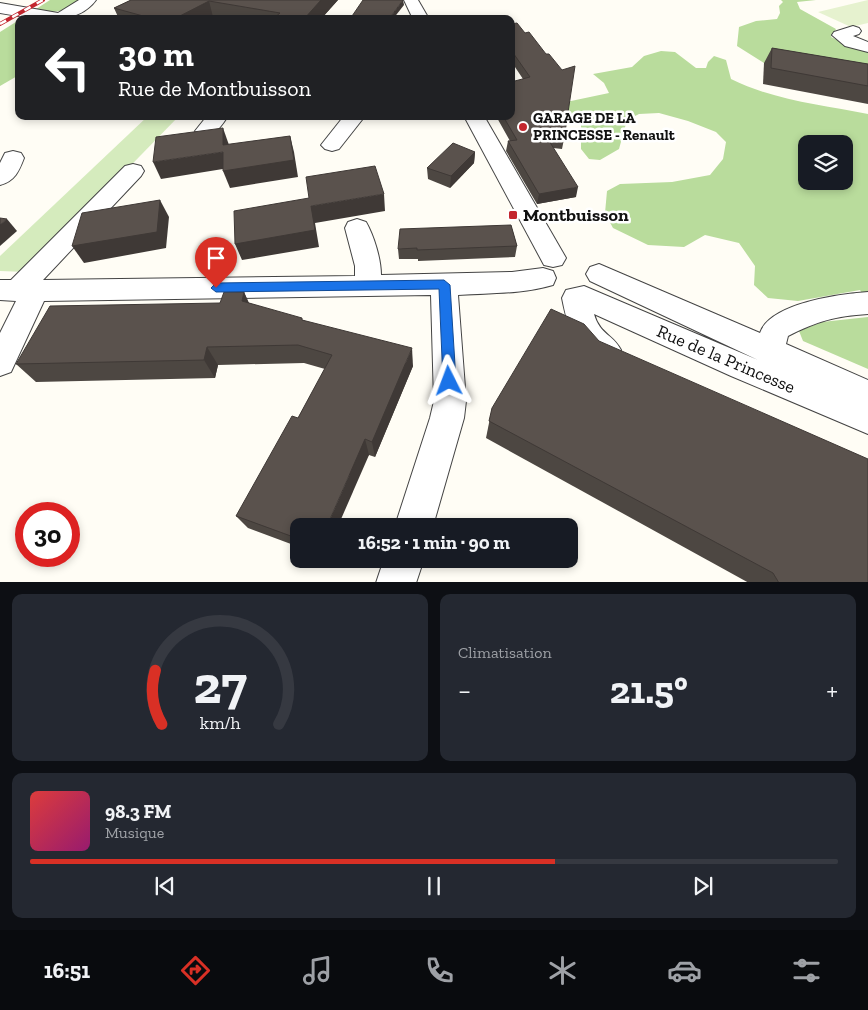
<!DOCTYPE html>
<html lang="fr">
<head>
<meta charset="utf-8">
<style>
	:root { --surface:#171b24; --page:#242831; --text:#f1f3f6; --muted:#9ea1a6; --line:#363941; --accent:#d93025 }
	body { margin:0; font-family:"Zilla Slab",serif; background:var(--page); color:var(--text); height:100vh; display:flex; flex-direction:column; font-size:19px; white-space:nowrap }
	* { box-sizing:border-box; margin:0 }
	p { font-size:16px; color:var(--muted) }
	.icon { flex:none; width:28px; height:28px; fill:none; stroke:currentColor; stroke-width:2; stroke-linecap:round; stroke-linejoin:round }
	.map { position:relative; height:582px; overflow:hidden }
	.details { display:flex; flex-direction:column; gap:12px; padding:12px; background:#0d0f14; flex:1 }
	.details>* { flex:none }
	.top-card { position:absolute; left:15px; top:15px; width:500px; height:105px; border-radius:10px; box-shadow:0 2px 8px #0003; background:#202124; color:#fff; overflow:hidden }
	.tools { position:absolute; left:798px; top:135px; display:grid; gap:10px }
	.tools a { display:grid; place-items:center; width:55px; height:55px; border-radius:10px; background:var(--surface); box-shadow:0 2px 8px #0003; font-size:25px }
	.speed { position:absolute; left:15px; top:502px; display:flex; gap:10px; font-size:25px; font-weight:700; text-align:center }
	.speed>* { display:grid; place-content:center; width:65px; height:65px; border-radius:50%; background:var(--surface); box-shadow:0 2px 8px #0003; line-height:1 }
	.speed .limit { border:8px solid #d22; background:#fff; color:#111 }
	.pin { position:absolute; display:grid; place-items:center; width:42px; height:42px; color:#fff; margin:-51px -21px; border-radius:50% 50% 50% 0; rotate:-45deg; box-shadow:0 0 5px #0007 }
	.pin .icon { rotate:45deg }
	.me { position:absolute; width:55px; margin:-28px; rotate:357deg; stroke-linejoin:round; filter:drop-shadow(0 0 4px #0008) }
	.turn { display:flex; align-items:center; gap:18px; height:105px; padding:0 20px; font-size:22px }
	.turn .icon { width:65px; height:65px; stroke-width:2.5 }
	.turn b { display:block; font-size:35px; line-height:42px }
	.big { font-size:38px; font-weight:700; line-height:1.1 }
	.details .card { flex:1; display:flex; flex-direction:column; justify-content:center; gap:8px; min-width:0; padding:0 18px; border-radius:10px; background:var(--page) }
	.details .dial { align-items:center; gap:0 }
	.dial svg { height:130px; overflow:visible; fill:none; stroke:var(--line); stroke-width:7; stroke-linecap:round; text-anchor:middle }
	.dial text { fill:var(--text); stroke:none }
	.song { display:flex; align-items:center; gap:15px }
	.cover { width:60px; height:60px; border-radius:8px; background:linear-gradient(135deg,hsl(0 70% 55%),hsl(320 70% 35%)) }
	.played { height:5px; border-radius:2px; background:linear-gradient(90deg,var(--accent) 65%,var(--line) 65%) }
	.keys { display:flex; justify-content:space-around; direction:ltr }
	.heat { display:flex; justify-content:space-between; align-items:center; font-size:28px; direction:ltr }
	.details .tiles { flex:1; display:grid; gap:12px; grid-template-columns:1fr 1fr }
	.card:last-child { grid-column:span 2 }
	.trip { position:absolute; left:290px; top:518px; width:288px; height:50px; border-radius:10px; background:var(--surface); box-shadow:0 2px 8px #0003; font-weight:700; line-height:50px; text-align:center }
	.tab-bar { display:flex; height:80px; justify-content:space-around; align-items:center; background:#090b0e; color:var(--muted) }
	.tab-bar .icon { width:35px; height:35px }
	.tab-bar .on { color:var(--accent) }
	.tab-bar b { font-size:22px; color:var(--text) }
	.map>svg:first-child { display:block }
	.green { fill:#d5ebbd }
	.forest { fill:#b9dc9c; fill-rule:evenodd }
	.pitch { fill:#e6f2cf }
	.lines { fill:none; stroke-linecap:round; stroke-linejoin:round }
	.minor-casing { stroke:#444; stroke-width:2 }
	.minor { fill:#fff; fill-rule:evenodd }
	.rail-casing { stroke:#c4262e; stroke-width:4 }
	.rail { stroke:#fff; stroke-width:2.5; stroke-dasharray:7; stroke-linecap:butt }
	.wall { fill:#4d4742 }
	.shaded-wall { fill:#3f3936 }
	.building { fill:#5a524d; stroke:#3f3936 }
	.route { fill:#1a73e8; stroke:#114b97 }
	.poi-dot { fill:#c4262e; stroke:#fff; stroke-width:2 }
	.labels { text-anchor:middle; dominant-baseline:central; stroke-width:5; stroke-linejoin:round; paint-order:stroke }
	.far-poi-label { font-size:15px; font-weight:bold; fill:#111; stroke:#fff; text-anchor:start }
	.poi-label { font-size:18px; font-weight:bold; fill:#111; stroke:#fff; text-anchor:start }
	.street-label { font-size:18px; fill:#111; stroke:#fff }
</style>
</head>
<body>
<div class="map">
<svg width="868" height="583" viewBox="0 0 868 583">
	<rect width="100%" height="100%" fill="#fffdf5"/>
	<path class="green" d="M148 116H179L27 272 0 271V256Z"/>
	<g class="forest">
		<path d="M50 0H85C62 12 59 13 33 11Z"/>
		<path d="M781 0H816L797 2 800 9 836 29 831 37 848 45 868 51V82L764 63 737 46 739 27 756 21 777 19 780 13 779 6 783 2Z"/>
		<path d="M19 20V75L0 86V32Z"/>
		<path d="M661 51 675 52 696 68H706L708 62 714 56 726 60 731 79C773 100 822 105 868 114V304L860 290 798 301 768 298 754 285 755 266 739 243 705 235 684 247 648 245 613 228 605 213 607 191 620 184 672 182 710 175 723 159 726 142 716 132 688 121 659 113 639 114 627 120 619 149 600 160 589 159 581 149V125L563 111 533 103 571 101 609 93 604 83 593 74 632 67 644 56ZM806 144H844V181H806Z"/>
		<path d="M868 317V369L803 341 799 331 822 322Z"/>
	</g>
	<path class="pitch" d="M868 0V23L851 27 818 12Z"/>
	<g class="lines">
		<defs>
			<g id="minor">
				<path d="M79 0H96C75 29 30 18 0 13V3L58 13Z"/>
				<path d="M404 0H418L429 19H413Z"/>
				<path d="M853 26 859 28 861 31 859 34 853 36 868 42V52L845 46 832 35 834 32Z"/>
				<path d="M207 116H228C220 128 213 139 198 135L195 131Z"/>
				<path d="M344 116H365L339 149 332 151 325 149 321 145Z"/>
				<path d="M464 116H484L566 258 562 265 553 267 544 265Z"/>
				<path d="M13 151 21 153 24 158C19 171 15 181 0 185V163L5 153Z"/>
				<path d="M133 164 141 166 144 171 141 176 43 280 355 276V266L345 228 348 222 357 219 366 222C374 236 381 259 381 275L512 272 543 268 553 271 556 278 553 285C523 294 489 293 458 295L466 401 464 418 433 526H395L430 418 434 401 431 295 44 301 11 372 0 376V333L16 301 0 300V280H11L125 166Z"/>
				<path d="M599 264 760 333C770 303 840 294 868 292V314C835 316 818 321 788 336L786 344 868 380V434L731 376 594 314C600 335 613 334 621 350L617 359 606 363C574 352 568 328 562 298L566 290 584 286 758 360 590 281 586 274 590 267Z"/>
				<path d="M384 559H424L416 583H376Z"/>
			</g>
		</defs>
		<use href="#minor" class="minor-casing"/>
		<use href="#minor" class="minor"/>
		<defs>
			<path id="rail" d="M0 24 43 0"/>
		</defs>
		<use href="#rail" class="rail-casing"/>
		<use href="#rail" class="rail"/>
	</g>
	<g class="wall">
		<path d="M131 0H338L321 19H226L213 17 209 19H119L114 8Z"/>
		<path d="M511 24 564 139 562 149 553 148 576 197 537 204 506 151 508 141H510L496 116H511L523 79 511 61Z"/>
		<path d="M772 48 868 64V104L763 84 764 63Z"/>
		<path d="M399 116H417L416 118Z"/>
		<path d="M475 152 474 163 450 188 428 179 427 168Z"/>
		<path d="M511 225 517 246 515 257 418 261V259H399L398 249Z"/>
		<path d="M244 292 249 303 303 320 413 366 375 457 369 455 299 526V547L248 528 236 516 298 418 325 369 304 363 218 365 215 378 36 382 16 364 220 303Z"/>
		<path d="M599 341 868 583H749L486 438 492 408Z"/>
	</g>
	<g class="shaded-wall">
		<path d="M321 0H338L321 19H304Z"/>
		<path d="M403 0 404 5 393 19H389Z"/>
		<path d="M209 1 213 17 209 19H174Z"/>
		<path d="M223 128 229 145H223Z"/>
		<path d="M290 136 294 152 298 177 230 188 223 171Z"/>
		<path d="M223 152 229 168 161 179 153 162Z"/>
		<path d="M475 152 474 163 450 188 451 176Z"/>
		<path d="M578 187 576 197 537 204 539 194Z"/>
		<path d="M384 194 385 211 315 223 319 247 242 260 235 244 311 206Z"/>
		<path d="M160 200 169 217 166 248 84 263 72 246Z"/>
		<path d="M7 219 17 231 0 246V225Z"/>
		<path d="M244 292 252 311 242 301Z"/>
		<path d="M207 347 218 365 215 378 204 360Z"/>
		<path d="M412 348 413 366 375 457 372 442Z"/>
		<path d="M365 439 369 455 338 526H327Z"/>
	</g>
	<g class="building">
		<path d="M131 0H321L304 19H273L280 13 209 1 174 19H154L114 8Z"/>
		<path d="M363 0H403L389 19H350Z"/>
		<path d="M517 23 525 33 529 32 546 54H549L562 70 575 66 564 139 546 136 578 187 539 194 508 141 517 140 503 116H511V82L530 77 511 50V24Z"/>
		<path d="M772 48 868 64V86L771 68Z"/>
		<path d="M223 128V145L290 136 294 160 223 171V152L153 162 156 137Z"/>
		<path d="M453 143 475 152 451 176 427 168Z"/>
		<path d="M375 166 384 194 311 206 315 230 235 244 234 211 309 198 306 177Z"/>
		<path d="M160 200 157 232 72 246 82 213Z"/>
		<path d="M0 218 7 219 0 225Z"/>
		<path d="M511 225 517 246 417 250V248L398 249 400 229Z"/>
		<path d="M224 292H244L242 301 302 318V320L412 348 372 442 365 439 327 526H299V539L236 516 292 416 298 418 332 355 298 345 207 347 204 360 16 364 50 306 220 303Z"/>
		<path d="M551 309 584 324 599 341 868 459V583H779L773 573 489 421 492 408Z"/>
	</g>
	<path class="route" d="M444 280 450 285 456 381 454 385 449 387 445 385 443 381 439 289 216 292 211 288 216 283Z"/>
	<g class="poi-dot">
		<circle cx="523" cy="127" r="5"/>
		<rect x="508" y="210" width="10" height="10" rx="2.5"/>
	</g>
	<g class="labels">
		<g class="far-poi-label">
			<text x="533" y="118">GARAGE DE LA<tspan x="533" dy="17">PRINCESSE - Renault</tspan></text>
		</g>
		<g class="poi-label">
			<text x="523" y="215">Montbuisson</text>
		</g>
		<g class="street-label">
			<text transform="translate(726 359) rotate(23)">Rue de la Princesse</text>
		</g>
	</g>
</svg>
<div class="tools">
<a><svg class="icon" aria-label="layers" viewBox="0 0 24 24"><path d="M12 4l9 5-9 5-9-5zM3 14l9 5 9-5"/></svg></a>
</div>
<div class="speed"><div class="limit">30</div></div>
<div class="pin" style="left:216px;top:288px;background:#d93025"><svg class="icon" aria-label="arrive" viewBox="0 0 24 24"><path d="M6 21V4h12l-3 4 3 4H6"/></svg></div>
<svg class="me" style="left:449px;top:381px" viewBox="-20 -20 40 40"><path d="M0-17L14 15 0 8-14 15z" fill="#1a73e8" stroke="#fff" stroke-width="4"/></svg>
<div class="trip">16:52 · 1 min · 90 m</div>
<div class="top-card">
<div class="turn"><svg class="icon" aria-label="left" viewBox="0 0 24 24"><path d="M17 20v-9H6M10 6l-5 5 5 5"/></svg><div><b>30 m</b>Rue de Montbuisson</div></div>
</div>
</div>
<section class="details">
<div class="tiles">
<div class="card dial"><svg viewBox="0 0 100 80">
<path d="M14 69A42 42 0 1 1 86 69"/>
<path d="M14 69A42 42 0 0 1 10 36" stroke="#d93025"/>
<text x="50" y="56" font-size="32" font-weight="700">27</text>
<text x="50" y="72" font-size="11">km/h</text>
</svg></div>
<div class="card"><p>Climatisation</p>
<div class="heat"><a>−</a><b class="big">21.5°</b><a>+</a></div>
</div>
<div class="card">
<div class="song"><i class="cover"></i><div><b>98.3 FM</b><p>Musique</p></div></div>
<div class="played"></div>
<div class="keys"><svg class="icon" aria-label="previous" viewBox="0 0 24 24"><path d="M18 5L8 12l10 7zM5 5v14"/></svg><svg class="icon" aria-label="pause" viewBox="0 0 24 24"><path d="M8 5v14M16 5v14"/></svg><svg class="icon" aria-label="next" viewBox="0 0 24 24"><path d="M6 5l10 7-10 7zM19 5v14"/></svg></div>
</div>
</div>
</section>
<nav class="tab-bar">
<b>16:51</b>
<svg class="icon on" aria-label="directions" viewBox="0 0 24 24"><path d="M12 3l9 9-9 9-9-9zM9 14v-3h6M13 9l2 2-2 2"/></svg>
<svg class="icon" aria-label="music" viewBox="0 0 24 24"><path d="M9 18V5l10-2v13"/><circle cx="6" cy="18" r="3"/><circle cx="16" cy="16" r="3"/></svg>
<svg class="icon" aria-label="phone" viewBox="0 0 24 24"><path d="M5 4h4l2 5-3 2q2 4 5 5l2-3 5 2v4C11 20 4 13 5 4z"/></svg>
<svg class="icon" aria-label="climate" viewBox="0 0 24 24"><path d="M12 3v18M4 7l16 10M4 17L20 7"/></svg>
<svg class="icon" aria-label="car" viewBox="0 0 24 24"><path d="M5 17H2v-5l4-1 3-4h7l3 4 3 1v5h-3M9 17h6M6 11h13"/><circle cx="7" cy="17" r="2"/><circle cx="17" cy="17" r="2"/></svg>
<svg class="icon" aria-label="filters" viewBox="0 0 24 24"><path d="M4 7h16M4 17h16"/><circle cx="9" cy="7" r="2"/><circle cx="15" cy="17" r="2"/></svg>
</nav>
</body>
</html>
